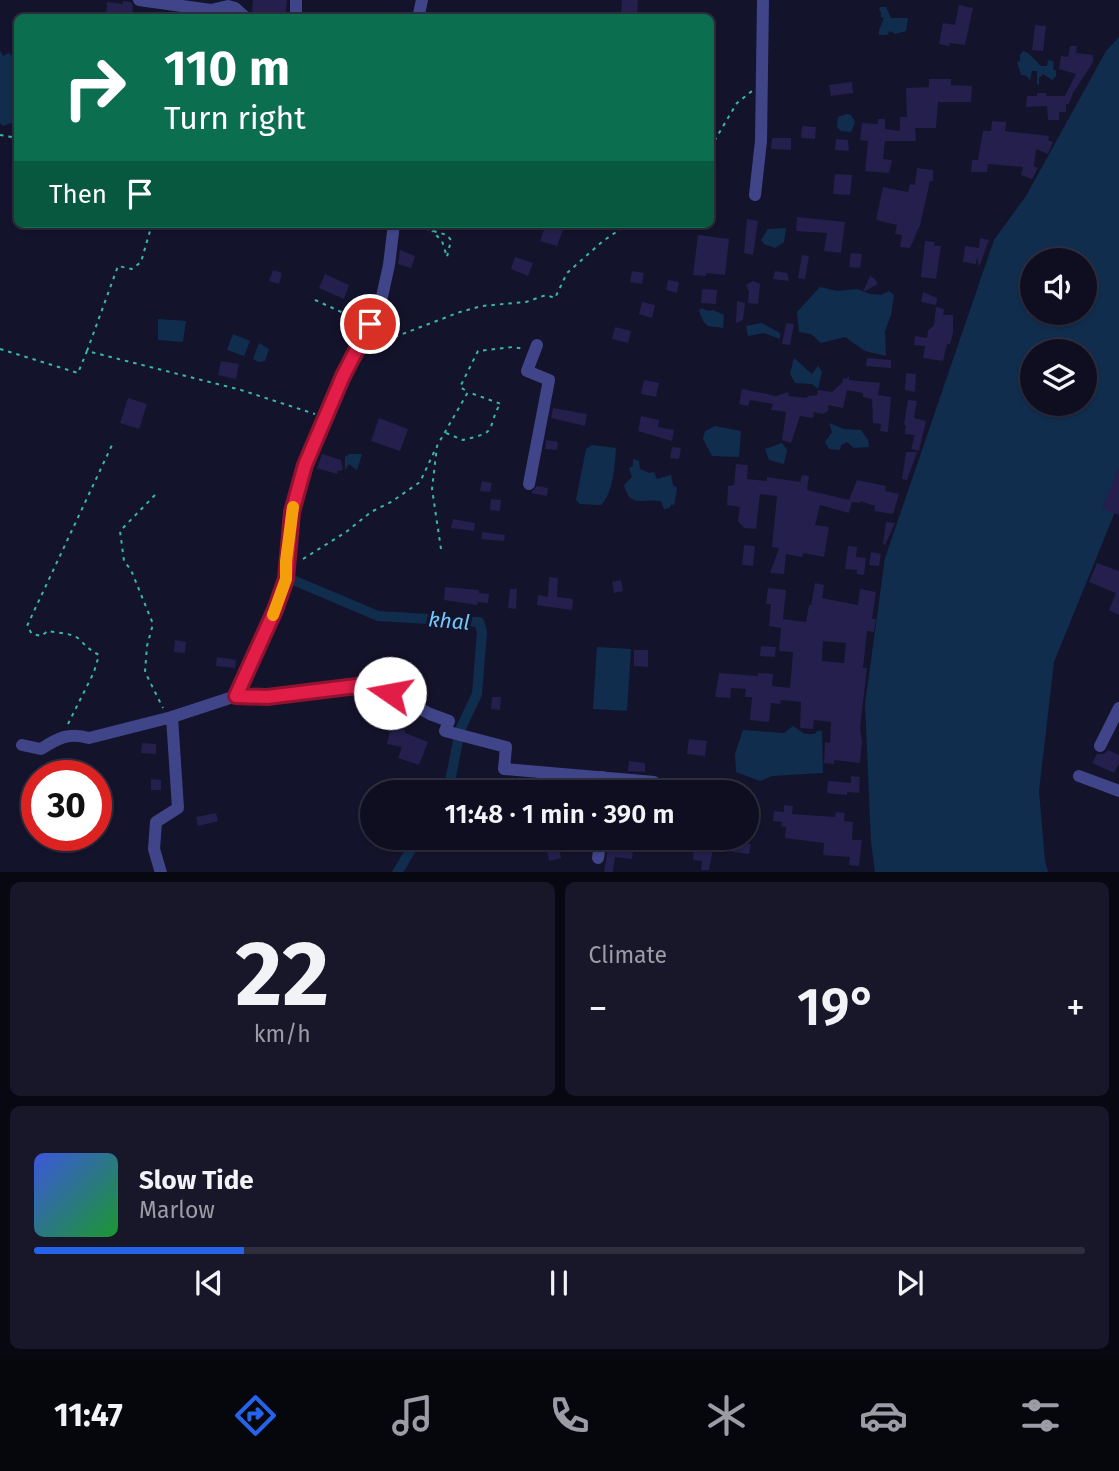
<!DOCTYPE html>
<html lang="en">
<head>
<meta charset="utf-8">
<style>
	:root { --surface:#0f0e21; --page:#18172a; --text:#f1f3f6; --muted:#9b9ca5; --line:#2f2e3f; --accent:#2563eb }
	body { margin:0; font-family:"Fira Sans",sans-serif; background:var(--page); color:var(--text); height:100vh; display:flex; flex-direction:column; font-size:26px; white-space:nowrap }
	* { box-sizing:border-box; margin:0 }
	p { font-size:23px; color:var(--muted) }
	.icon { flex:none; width:38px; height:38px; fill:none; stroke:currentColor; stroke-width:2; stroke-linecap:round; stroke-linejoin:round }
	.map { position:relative; height:872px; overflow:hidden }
	.drawer { display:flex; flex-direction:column; gap:10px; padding:10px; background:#080812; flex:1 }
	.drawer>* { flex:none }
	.guide { position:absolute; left:14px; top:14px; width:700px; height:214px; border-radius:10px; box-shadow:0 2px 5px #0004,0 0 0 2px var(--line); background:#0b6e4f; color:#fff; overflow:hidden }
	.fabs { position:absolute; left:1020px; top:248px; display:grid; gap:14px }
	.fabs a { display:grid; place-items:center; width:77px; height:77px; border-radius:50%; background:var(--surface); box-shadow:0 2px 5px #0004,0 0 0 2px var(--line); font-size:35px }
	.speed { position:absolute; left:21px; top:760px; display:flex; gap:14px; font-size:35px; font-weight:700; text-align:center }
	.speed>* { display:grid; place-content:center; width:91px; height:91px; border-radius:50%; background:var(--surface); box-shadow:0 2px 5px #0004,0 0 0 2px var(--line); line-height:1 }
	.speed .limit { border:10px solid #d22; background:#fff; color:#111 }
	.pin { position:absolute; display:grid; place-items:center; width:60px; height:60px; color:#fff; margin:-30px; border:4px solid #fff; border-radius:50%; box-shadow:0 2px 7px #0007 }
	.me { position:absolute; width:77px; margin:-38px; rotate:282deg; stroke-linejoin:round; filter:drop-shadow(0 0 5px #0008) }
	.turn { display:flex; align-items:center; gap:24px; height:147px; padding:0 35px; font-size:32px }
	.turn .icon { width:91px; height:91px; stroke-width:2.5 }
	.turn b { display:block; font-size:49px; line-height:60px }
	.then { display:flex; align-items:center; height:66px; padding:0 35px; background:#0003; gap:14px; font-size:26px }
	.big { font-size:52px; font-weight:600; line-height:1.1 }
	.drawer .card { flex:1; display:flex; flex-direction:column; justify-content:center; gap:10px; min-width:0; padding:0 24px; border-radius:10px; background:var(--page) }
	.drawer .dial { align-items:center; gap:0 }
	.dial b { font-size:91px; line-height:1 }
	.song { display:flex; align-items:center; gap:21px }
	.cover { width:84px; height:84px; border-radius:10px; background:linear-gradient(135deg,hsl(230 70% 55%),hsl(130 70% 35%)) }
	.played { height:7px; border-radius:4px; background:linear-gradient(90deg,var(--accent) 20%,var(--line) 20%) }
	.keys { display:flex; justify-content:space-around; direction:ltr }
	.heat { display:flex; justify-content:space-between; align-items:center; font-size:38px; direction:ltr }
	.drawer .tiles { flex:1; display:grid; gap:10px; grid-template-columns:1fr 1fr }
	.card:last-child { grid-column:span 2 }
	.trip { position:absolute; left:360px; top:780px; width:399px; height:70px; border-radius:35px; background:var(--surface); box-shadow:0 2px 5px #0004,0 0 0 2px var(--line); font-weight:600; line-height:70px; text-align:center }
	.tab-bar { display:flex; height:112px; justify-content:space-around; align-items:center; background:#06060d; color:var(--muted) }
	.tab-bar .icon { width:49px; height:49px }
	.tab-bar .selected { color:var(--accent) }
	.tab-bar b { font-size:32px; color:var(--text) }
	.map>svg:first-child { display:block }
	.water { fill:#102d4e; fill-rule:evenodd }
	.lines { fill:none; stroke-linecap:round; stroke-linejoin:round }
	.canal { stroke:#102d4e; stroke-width:10 }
	.building { fill:#241f4c; fill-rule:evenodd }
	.path { stroke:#36baa4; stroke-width:2; stroke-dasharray:3.5 5; stroke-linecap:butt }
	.minor { stroke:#404589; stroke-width:12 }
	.route-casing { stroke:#92132f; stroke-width:18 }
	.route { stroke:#e11d48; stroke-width:12 }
	.slow { stroke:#f59e0b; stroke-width:12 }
	.labels { text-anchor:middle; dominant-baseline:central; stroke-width:7; stroke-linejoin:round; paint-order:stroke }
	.water-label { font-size:21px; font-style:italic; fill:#71c9fa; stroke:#14132c }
</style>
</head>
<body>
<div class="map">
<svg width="1119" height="873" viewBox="0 0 1119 873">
	<rect width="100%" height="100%" fill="#14132c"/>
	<g class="water">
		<path d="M880 7H886L891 18H908L906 31 895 34 890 31 887 35H879V30L884 18 881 17V12L879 10Z"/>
		<path d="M1119 37V502L1054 662 1039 791 1045 861 1048 872 875 873 871 841 865 704 885 558 994 240 1026 196 1106 51ZM1032 261H1085V313H1032ZM1032 352H1085V404H1032Z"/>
		<path d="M0 50 3 56 9 53 17 60V128L11 123 3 126 0 123Z"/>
		<path d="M1023 51 1028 53 1041 66H1047L1048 60 1054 62 1053 69 1056 71V76L1052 80 1043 74 1039 78V85L1037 84V71H1032L1030 81 1027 76 1021 75 1017 62 1020 61V55Z"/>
		<path d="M847 114 851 115 855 122 851 132 841 131 837 127 838 117Z"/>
		<path d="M786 228 784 242 775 248 764 244 761 240 768 229Z"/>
		<path d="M820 287 837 291 857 289 870 294 881 295 889 291 894 295 891 315 885 331 886 356 865 351 845 337 821 343 811 334 799 332 797 312Z"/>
		<path d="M701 308 709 311 713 310 724 315 723 328 708 326 703 321 699 311Z"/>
		<path d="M158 319 186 321 183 342 158 340Z"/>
		<path d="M762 323 780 333V339L764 333 748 336 746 326Z"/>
		<path d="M233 334 250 341 244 356 227 350Z"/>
		<path d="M259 343 269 349 265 361 259 362 253 359Z"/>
		<path d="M794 358 812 374 818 366 822 372 818 389 812 384 795 383 790 374Z"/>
		<path d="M829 423 844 429 861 430 868 440 869 447 854 448 847 442 841 445 840 450 829 449 825 442 832 432Z"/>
		<path d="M715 426 741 431 739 457 712 456 703 439 705 431Z"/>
		<path d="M782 443 787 450 784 464 769 460 765 449Z"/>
		<path d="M592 445 616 448C615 465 613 493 601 505L580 504 576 500 586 449Z"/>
		<path d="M349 454H362L357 470 349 464 345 470V457Z"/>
		<path d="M633 459 639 461 640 469 649 473 654 472 657 479 671 475 673 485 677 488 674 506 672 504 669 508 664 509 661 501C643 498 630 509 624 485L632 477 629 468 633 466Z"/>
		<path d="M597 647 631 649 627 711 593 709Z"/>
		<path d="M793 726 805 734H815L817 731H822L823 773 772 776 760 781 736 772 735 754 743 730 784 733Z"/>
	</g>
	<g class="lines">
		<g class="canal">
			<path d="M293 580 378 616 479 622 482 632 477 694 460 730 449 787 445 793"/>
			<path d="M397 873 418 838"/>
		</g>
	</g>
	<g class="building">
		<path d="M253 0H287L285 18H255L252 11Z"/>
		<path d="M622 0H638L637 16 621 14Z"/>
		<path d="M123 1 131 2 133 6 132 18H106L107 2 123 4Z"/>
		<path d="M959 5 973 8 965 45 950 43 949 46 939 44 943 23 955 25Z"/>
		<path d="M1035 25 1046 26 1043 51 1032 50Z"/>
		<path d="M1070 46H1077L1076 53 1093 55V62L1073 93 1069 104H1066V112H1059V120H1048L1047 106 1026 107 1027 96H1037V93H1046V96H1065L1076 74 1059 69 1061 56 1068 57Z"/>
		<path d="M929 79H951V85L972 86 971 102H938L936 128H915L916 141H885L883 159 892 160 889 173 865 171 868 141 860 140 862 123 878 124V119H885V129L900 131V117H907L906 88 929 87Z"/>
		<path d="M852 82 853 93 831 96 829 85Z"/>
		<path d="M992 121 1006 122 1005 131 1049 136 1048 140 1053 142 1048 154 1036 149 1034 166 1038 168 1032 179 1021 175 1023 167 988 164 987 172H971L972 160H978L983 131H991Z"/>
		<path d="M802 126 816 127 815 139 801 138Z"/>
		<path d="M772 138H791V150L771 149Z"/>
		<path d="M836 139 848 140 849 151 835 150Z"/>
		<path d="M917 168 933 170V181H930L920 225 910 248 900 247 902 235 895 234 897 225 876 220 883 187 908 192 910 184 915 185Z"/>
		<path d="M835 174 852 175 850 195 833 194Z"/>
		<path d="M797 217 845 222 841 253 824 251 827 233 796 231Z"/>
		<path d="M747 219 758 221 753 255 744 253Z"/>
		<path d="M546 224H565L557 246 540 241Z"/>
		<path d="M698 235 729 239 725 275 706 273V276L693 275Z"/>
		<path d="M980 238 989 240 979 267 977 257 976 264 963 262 965 246 979 248Z"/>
		<path d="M925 241 935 242 934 246H941L936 279 921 277Z"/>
		<path d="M400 250 415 256 411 268 398 264Z"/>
		<path d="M851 253 862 254 860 268 849 267Z"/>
		<path d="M802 255 809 256 805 279 798 278Z"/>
		<path d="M515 257 533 263 528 276 511 269Z"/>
		<path d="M273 270 282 273 279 284 269 281Z"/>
		<path d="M632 271 644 273 642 284 630 282Z"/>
		<path d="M775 271 787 273 789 281 773 279Z"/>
		<path d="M325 274 349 285 344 299 319 288Z"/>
		<path d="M870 276 875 279 878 284 863 292Z"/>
		<path d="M668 280 679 282 677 293 666 290Z"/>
		<path d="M753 281 760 284 758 304 748 303 749 292 746 285Z"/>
		<path d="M702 289 717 290 716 304 701 303Z"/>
		<path d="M923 292 937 298 936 305 921 302Z"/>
		<path d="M737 301 745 303 743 320 736 323Z"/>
		<path d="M642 302 655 305 652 318 639 314Z"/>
		<path d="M936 307 944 309 943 315H953V333L950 344H947L943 361 923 358 925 346 914 345 915 336 927 338 928 331 934 325Z"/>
		<path d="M786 323 794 324 790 345 782 344Z"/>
		<path d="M615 327 631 331 628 343 612 339Z"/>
		<path d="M867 358 891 360V368L866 366Z"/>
		<path d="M221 361 239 364 236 379 218 375Z"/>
		<path d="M906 373 916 374 915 392 905 390Z"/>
		<path d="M849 376V380L880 383 878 395 891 397 888 432 880 431 881 424 873 423 872 399 863 397V393L847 390 843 408 828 405V411L823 414 814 412 813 418 800 416 791 443 782 440 786 412 771 410 773 404 750 400 748 406 739 404 742 389 776 396 788 392 789 396 807 398 808 396 817 395 818 390 832 392 842 383 843 378 846 379Z"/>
		<path d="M644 380 659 383 656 397 641 394Z"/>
		<path d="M128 398 147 404 139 429 120 423Z"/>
		<path d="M908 400 917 401 914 418 926 421 919 451 911 449 915 435 905 434 906 426 904 424Z"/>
		<path d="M553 408 587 414 585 426 551 418Z"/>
		<path d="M641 416 659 420 658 427 674 430 672 441 638 431Z"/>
		<path d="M379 418 408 429 400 451 371 441Z"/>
		<path d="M546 440 558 442 557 450 545 449Z"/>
		<path d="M672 447 681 448 679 459 670 458Z"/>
		<path d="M906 452H917L907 480 902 479Z"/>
		<path d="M322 454 341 460 343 470 338 471 337 474 317 468Z"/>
		<path d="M736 464 748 465 747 479 767 481V477L800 482 802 475 809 476 807 490 849 500 857 480 886 486 885 491 899 494 893 514 874 511 875 506 860 501V503L852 502 849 513 820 505 815 525 829 527 824 557 803 553 802 557 786 554 784 574 770 573 779 548 772 547 777 496 760 494 756 529 744 528 738 521 740 507 727 505 728 486 734 485Z"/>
		<path d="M1119 467V515L1102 508Z"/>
		<path d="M482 481 492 483 490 492 480 491Z"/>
		<path d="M537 486 548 488 547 496 531 493Z"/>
		<path d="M491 499 501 500 500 511 490 510Z"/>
		<path d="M453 519 475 523 474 531 451 528Z"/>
		<path d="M886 522 895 523 885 545 883 544Z"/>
		<path d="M482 532 505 535 504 541 481 539Z"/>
		<path d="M744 545 755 546 753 566 742 565Z"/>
		<path d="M848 546 857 547 856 557 866 558 864 575 857 574V570L845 569Z"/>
		<path d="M871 552 881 554 879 566 869 565Z"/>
		<path d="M1097 563 1119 571V615L1109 610 1116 593 1089 582Z"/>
		<path d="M549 577 558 578 557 597 573 599 572 610 537 605 538 595 548 597Z"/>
		<path d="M621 580 623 591 614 593 612 582Z"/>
		<path d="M815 583 824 585 822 598 858 605 860 589 876 592 872 619H876L874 632 867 631 863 668H867L860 728 862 742 860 763 834 760V764L824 763 825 742 830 743 831 722 814 720 813 729 800 728 801 702 781 700 780 704 771 703 769 722 750 720 752 697H745L746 689 731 688 730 698 715 697 719 673 758 676V673L773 674 772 686 790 688 793 652 779 651 781 628 769 626 771 604H766L768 588 786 590 783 619 806 622 809 605H811ZM823 641 846 643 844 663 822 661Z"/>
		<path d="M445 587 479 590V593L489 594 488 603 478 602 477 605 444 600Z"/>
		<path d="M510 589H517L516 609 508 608Z"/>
		<path d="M175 640 186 642 185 653 174 652Z"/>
		<path d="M761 646 776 647 775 657 760 656Z"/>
		<path d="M634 650H648V667L634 666Z"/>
		<path d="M217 657 236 660 235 668 216 666Z"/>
		<path d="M413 671 423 673 419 690 409 688Z"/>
		<path d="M492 697H501L500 710 491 709Z"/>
		<path d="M391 727 405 730V733L428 742 419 765 398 758 402 747 387 744Z"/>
		<path d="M689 739 707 741 705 756 687 754Z"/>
		<path d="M142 743 156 744V754L141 753Z"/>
		<path d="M1108 750 1119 755V763L1114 773 1092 763 1097 754H1104Z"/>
		<path d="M629 761 645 763V772L628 771Z"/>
		<path d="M851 776 860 777 859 793 847 792V795L827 793 828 781 851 783Z"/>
		<path d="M151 779 161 780V790H151Z"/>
		<path d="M784 805 793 806 792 814 835 817 836 812 845 813 844 821 853 822 852 840H862L859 866 849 865 850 857 823 855 824 843 785 838 786 827 781 826 782 822 773 821 774 811 784 812Z"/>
		<path d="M216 813 218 821 198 826 196 817Z"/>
		<path d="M695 838H725V841L751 844 749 854 713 849 709 870H701L702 861 693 860Z"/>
		<path d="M559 848 561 858 549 861 547 851Z"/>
		<path d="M608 848 633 850 632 859 615 857 613 872H604Z"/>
	</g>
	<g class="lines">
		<g class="path">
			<path d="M0 135 18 138"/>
			<path d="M710 148 737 103 752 91"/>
			<path d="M419 224 420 227 447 235 451 240 447 257 442 241 432 231"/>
			<path d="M315 300 359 320"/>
			<path d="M371 346 460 312 482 306 526 302 546 295 555 298 567 273 603 241 628 224"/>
			<path d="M0 349 78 373 87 351 241 390 315 414"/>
			<path d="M87 351 118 266 132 269 141 262 152 224"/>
			<path d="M446 433 463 440C470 438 482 436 487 432 494 426 493 412 501 404L468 392"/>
			<path d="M155 495 120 531 124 561 131 570 153 624 147 646 145 672 163 708"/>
			<path d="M441 549 432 489 437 446 468 392 460 387 478 351 513 347 524 349"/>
			<path d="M303 559 346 532 371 512 391 502 420 482 436 448"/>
			<path d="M68 724 94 672 99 655C91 651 87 647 81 641 75 633 58 633 48 631L41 636 32 634 27 626 112 445"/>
		</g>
		<g class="minor">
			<path d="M139 0 211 10 228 6 235 8 246 18"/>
			<path d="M296 18V0"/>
			<path d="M418 18 422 0"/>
			<path d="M755 195 761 141 763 0"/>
			<path d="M529 484 549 380 527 371 537 345"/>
			<path d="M236 696 267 697 373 684 430 714 449 721 445 731 506 747 504 769 654 782"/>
			<path d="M172 717 236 696 275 610 286 579 292 512 305 465 343 377 381 301 389 265 394 224"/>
			<path d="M22 745 41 749C58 738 69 732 89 738L172 717 178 808 156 822 154 849 161 873"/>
			<path d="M1100 746 1119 708"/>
			<path d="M1079 776 1119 791"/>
			<path d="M600 793 602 777"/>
			<path d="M598 858 601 838"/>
		</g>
	</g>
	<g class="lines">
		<defs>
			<path id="route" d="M370 324 343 376 305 465 292 512 286 579 275 610 236 696 267 697 373 684 390 693"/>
		</defs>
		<use href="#route" class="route-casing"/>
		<use href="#route" class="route"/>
		<path class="slow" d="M273 615 286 579V561L293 507"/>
	</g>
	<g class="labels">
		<g class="water-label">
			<text transform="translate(449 621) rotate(5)">khal</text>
		</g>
	</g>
</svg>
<div class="fabs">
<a><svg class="icon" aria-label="sound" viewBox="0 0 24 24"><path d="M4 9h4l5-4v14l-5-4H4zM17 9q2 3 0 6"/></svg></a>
<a><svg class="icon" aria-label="layers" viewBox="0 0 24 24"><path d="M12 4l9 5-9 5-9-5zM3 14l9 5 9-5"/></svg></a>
</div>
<div class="speed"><div class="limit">30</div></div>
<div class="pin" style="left:370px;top:324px;background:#d93025"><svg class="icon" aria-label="arrive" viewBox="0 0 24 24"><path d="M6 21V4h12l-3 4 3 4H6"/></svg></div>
<svg class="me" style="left:390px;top:693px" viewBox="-20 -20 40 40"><circle r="19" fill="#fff"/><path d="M0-13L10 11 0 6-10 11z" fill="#e11d48"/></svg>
<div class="trip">11:48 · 1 min · 390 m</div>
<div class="guide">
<div class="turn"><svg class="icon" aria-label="right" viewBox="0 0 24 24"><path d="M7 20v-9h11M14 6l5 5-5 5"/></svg><div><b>110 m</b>Turn right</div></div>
<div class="then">Then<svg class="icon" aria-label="arrive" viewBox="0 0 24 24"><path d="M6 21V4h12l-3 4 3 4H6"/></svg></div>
</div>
</div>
<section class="drawer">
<div class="tiles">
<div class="card dial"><b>22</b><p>km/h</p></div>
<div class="card"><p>Climate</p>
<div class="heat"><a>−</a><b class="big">19°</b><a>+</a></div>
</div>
<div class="card">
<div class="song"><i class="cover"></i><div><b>Slow Tide</b><p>Marlow</p></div></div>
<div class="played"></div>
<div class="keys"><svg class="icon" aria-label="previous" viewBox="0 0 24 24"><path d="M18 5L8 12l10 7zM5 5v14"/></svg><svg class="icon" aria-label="pause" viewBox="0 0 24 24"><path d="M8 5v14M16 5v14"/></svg><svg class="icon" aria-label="next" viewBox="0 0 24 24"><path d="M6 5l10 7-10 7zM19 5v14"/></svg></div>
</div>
</div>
</section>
<nav class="tab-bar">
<b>11:47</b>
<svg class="icon selected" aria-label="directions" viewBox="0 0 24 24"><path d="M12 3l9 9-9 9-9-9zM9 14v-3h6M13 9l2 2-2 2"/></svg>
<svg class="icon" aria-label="music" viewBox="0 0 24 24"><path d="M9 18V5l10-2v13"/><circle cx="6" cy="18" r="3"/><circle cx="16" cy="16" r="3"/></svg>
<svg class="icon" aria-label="phone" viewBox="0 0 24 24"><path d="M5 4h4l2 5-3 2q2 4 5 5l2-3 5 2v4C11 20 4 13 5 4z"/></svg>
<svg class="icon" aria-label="climate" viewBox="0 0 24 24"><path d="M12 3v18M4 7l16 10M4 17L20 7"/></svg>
<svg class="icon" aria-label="car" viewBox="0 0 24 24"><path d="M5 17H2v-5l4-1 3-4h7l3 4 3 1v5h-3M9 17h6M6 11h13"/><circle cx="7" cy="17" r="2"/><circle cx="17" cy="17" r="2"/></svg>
<svg class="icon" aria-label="filters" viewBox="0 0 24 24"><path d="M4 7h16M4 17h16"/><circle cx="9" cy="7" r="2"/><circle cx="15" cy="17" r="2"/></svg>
</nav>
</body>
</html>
